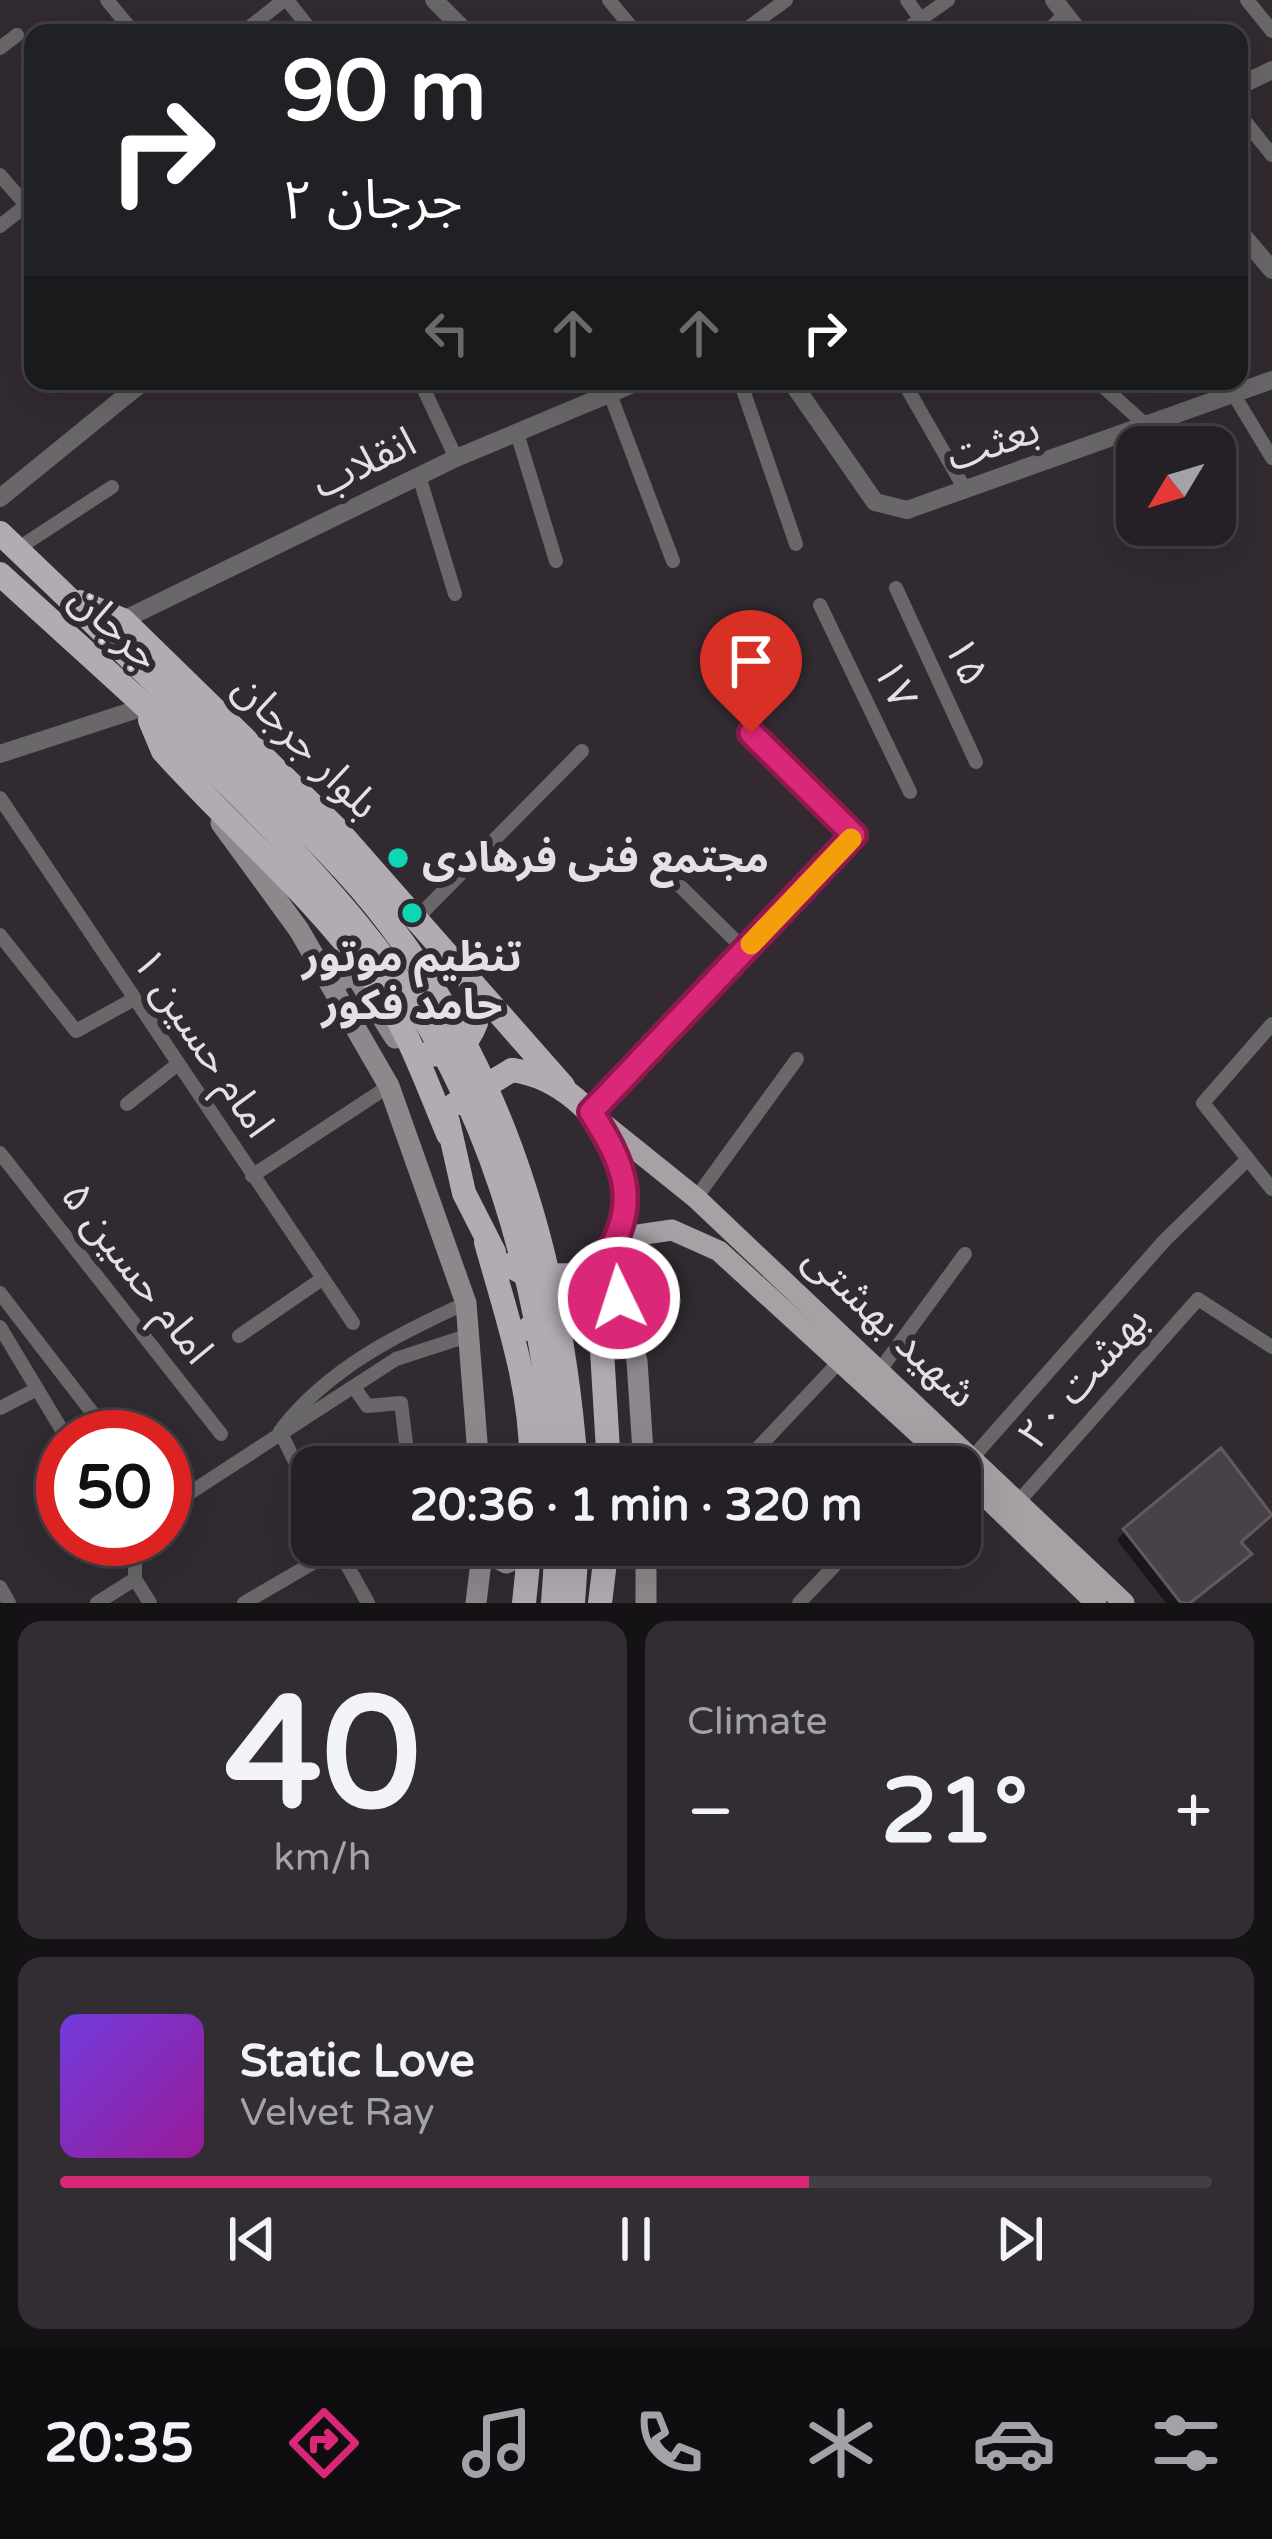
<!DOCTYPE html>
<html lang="en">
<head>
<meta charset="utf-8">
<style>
	:root { --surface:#252025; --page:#312d32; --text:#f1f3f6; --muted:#a3a3a7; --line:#423e42; --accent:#db2777 }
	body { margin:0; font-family:"Varela Round","Noto Sans Arabic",sans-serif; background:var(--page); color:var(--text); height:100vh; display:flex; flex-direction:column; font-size:45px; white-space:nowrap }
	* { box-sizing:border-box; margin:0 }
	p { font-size:39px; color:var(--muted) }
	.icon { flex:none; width:66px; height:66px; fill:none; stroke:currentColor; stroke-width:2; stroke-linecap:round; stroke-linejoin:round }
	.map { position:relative; height:1603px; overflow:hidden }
	.panel { display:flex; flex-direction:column; gap:18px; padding:18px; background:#141214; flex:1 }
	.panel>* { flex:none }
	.top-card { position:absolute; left:24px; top:24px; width:1224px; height:366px; border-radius:24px; box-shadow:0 12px 48px #0002,0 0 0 3px var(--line); background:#202124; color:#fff; overflow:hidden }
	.needle { width:78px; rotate:232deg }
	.tools { position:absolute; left:1116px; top:426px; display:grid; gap:24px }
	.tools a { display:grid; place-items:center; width:120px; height:120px; border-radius:24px; background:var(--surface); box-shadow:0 12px 48px #0002,0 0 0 3px var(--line); font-size:60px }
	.speed { position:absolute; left:36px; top:1410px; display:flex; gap:24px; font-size:60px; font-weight:700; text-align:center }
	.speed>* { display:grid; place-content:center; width:156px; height:156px; border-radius:50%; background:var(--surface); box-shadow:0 12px 48px #0002,0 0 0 3px var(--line); line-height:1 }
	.speed .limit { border:18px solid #d22; background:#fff; color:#111 }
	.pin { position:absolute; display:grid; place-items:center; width:102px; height:102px; color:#fff; margin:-123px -51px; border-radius:50% 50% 50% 0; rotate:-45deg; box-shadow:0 0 12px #0007 }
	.pin .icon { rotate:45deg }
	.me { position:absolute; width:132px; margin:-66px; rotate:356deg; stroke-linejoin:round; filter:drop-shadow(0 0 9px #0008) }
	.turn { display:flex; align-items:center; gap:42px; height:252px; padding:0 60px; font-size:54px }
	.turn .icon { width:156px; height:156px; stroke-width:2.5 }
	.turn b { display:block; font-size:84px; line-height:102px }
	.lanes { display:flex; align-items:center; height:114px; padding:0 60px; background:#0003; justify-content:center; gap:60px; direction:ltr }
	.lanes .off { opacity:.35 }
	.big { font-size:90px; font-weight:700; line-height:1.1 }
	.panel .card { flex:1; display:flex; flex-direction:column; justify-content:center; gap:18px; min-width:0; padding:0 42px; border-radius:24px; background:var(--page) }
	.panel .dial { align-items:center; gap:0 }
	.dial b { font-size:156px; line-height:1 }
	.song { display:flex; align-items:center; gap:36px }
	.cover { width:144px; height:144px; border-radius:18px; background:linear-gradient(135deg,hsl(260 70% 55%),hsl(300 70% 35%)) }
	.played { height:12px; border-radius:6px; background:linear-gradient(90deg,var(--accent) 65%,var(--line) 65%) }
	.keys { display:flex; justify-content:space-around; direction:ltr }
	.heat { display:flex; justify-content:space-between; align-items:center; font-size:66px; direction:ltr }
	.panel .tiles { flex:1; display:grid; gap:18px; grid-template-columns:1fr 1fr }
	.card:last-child { grid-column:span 2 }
	.trip { position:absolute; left:291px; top:1446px; width:690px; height:120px; border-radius:24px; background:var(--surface); box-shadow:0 12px 48px #0002,0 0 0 3px var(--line); font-weight:700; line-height:120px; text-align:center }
	.menu { display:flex; height:192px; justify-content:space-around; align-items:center; background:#0f0d0f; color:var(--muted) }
	.menu .icon { width:84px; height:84px }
	.menu .selected { color:var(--accent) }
	.menu b { font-size:54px; color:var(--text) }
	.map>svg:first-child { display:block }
	.shadow { fill:#0007 }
	.building { fill:#484248; stroke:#605a60; stroke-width:3 }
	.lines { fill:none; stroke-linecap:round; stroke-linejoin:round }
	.minor { stroke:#6a676a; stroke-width:14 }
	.tertiary { stroke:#6a676a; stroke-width:18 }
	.secondary { stroke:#8c888c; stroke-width:21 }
	.primary { stroke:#a7a1a6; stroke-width:21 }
	.trunk { stroke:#b2acb2; stroke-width:24 }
	.trunk-bridge { stroke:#b2acb2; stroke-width:24 }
	.route-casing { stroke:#8e194d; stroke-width:30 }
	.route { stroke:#db2777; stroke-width:21 }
	.slow { stroke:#f59e0b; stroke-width:21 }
	.poi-dot { fill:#0fd5b4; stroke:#312b31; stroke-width:4.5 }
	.labels { text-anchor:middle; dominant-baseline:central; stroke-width:12; stroke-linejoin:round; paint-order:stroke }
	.street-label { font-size:42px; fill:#e4e0e4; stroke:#312b31 }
	.poi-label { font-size:42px; font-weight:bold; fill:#e4e0e4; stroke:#312b31; text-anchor:start }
</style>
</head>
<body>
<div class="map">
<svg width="1272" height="1603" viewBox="0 0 1272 1603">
	<rect width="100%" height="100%" fill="#312b31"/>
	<path class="shadow" d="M1125 1531 1238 1543 1188 1603H1166L1117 1540Z"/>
	<path class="building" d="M1221 1448 1272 1515 1241 1542 1252 1554 1190 1603H1181L1123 1529Z"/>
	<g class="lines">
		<g class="minor">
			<path d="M107 0 134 33"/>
			<path d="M287 0 313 33"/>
			<path d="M609 0 636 33"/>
			<path d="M907 0 930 33"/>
			<path d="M1247 0 1272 31"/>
			<path d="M242 33 284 0"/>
			<path d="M741 33 786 0"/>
			<path d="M901 33 948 0"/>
			<path d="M1046 33 1065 14"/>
			<path d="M0 48 17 35"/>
			<path d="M1239 114 1272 155"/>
			<path d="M0 175 26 205"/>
			<path d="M0 226 33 200"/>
			<path d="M420 381 456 458"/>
			<path d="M740 381 796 544"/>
			<path d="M903 381 966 491"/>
			<path d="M1097 381 1148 427"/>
			<path d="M610 394 673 561"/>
			<path d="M1234 395 1272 458"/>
			<path d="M517 433 556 561"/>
			<path d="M419 476 455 594"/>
			<path d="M17 549 112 487"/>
			<path d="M896 588 976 762"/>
			<path d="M820 605 910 792"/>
			<path d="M0 798 353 1323"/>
			<path d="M681 887 745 950"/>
			<path d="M417 918 582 751"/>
			<path d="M0 935 76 1031 134 999"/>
			<path d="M1272 1024 1203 1103 1272 1189"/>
			<path d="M127 1104 178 1064"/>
			<path d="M591 1111 854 835 751 733"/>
			<path d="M0 1153 221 1434"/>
			<path d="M252 1176 389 1086"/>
			<path d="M696 1198 797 1059"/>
			<path d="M0 1293 111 1437"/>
			<path d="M0 1327 66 1437"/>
			<path d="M239 1336 322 1279"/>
			<path d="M880 1370 965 1254"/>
			<path d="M354 1387 367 1406 401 1403 409 1467"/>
			<path d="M0 1408 37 1389"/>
			<path d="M283 1427C331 1367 398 1334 466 1303"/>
			<path d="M280 1431 312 1497"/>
			<path d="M973 1457 1165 1240 1248 1159"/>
			<path d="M740 1467 840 1361"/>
			<path d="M928 1467 941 1454"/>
			<path d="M1019 1501 1198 1299 1272 1347"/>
			<path d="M165 1509 396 1359 470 1335"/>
			<path d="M336 1545 368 1603"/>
			<path d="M135 1579 150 1603"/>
			<path d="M0 1587 9 1603"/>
			<path d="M97 1603 135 1579V1555L127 1539"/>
			<path d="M244 1603 337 1549"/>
			<path d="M799 1603 854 1545"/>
		</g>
		<g class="tertiary">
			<path d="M434 0 467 33"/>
			<path d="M1054 0 1080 33"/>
			<path d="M1239 86 1272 70"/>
			<path d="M1239 231 1272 270"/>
			<path d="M791 381 875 502 907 510 1272 380"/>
			<path d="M0 498 144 381"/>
			<path d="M123 620 456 458 640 381"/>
			<path d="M0 754 144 707"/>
		</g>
		<g class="secondary">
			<path d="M221 823 299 930 389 1086 466 1303 479 1467"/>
			<path d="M335 988 340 979 356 976 395 1038"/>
			<path d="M609 1262 637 1361 644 1467"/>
			<path d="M483 1551 506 1563 530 1553"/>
			<path d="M476 1603 483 1545"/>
			<path d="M646 1603V1545"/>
		</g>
		<g class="primary">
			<path d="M599 1120 696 1198 1124 1603"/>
			<path d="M618 1238 672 1230 719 1251 955 1467"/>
			<path d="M960 1472 1096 1603"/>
		</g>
		<g class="trunk">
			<path d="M0 533C79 608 157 684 234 761 288 813 345 865 390 925 509 1082 562 1274 576 1467"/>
			<path d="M0 574C122 686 253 797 359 926 485 1079 540 1273 556 1467"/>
			<path d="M80 602 123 620 335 827 563 1086"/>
			<path d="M150 720 163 751C231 827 311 893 371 976 406 1024 425 1079 448 1134"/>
			<path d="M512 1070C605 1082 678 1219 578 1275"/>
			<path d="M448 1122 464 1193 494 1252"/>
			<path d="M486 1242C506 1315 533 1390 531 1467"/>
			<path d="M607 1255 601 1334 609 1467"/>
			<path d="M524 1603 530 1545"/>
			<path d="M553 1603 557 1545"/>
			<path d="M573 1603 577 1545"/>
			<path d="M600 1603 607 1545"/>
		</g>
		<g class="trunk-bridge">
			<path d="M426 1054C451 1057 467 1047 476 1023"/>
			<path d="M455 1104 512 1070"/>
			<path d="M508 1265 529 1276 578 1275"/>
			<path d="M528 1329 552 1314 580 1316"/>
		</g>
	</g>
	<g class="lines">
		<defs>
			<path id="route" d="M619 1298 607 1255C641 1201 623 1162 591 1112L854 835 751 733"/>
		</defs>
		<use href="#route" class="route-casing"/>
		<use href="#route" class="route"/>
		<path class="slow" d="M751 944 851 839"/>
	</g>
	<g class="poi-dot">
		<circle cx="398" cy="858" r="12"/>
		<circle cx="412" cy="913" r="12"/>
	</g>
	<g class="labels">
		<g class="street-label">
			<text transform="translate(993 443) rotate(-19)">بعثت</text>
			<text transform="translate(364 463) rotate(-26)">انقلاب</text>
			<text transform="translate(115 627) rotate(43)">جرجان</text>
			<text transform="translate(966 661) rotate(65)">۱۵</text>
			<text transform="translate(895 684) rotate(64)">۱۷</text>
			<text transform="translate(306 746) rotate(45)">بلوار جرجان</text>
			<text transform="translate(203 1043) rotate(56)">امام حسین ۱</text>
			<text transform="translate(137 1273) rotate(52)">امام حسین ۵</text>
			<text transform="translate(890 1326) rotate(43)">شهید بهشتی</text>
			<text transform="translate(1083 1378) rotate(-49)">بهشت ۲۰</text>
		</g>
		<g class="poi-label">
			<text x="422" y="858">مجتمع فنی فرهادی</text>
			<text x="412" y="957" text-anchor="middle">تنظیم موتور<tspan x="412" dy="48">حامد فکور</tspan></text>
		</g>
	</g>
</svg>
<div class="tools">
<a><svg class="needle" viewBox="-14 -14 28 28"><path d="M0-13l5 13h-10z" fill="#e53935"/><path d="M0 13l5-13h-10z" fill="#a3a3a7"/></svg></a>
</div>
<div class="speed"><div class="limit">50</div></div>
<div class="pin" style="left:751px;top:733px;background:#d93025"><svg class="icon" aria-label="arrive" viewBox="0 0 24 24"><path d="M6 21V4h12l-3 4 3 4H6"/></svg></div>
<svg class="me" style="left:619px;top:1298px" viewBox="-20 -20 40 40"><circle r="17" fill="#db2777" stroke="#fff" stroke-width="3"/><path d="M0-11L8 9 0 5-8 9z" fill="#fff"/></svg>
<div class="trip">20:36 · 1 min · 320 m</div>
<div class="top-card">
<div class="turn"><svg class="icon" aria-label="right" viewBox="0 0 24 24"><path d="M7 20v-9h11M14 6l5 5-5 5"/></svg><div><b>90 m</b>جرجان ۲</div></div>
<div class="lanes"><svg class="icon off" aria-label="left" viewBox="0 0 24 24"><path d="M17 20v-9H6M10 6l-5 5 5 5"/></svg><svg class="icon off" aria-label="ahead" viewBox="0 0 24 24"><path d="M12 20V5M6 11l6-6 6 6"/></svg><svg class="icon off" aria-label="ahead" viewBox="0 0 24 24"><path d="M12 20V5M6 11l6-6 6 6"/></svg><svg class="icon" aria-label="right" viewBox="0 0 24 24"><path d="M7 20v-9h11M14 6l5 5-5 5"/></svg></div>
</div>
</div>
<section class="panel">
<div class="tiles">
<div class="card dial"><b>40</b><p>km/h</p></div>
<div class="card"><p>Climate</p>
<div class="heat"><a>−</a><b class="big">21°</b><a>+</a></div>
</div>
<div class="card">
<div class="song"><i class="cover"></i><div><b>Static Love</b><p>Velvet Ray</p></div></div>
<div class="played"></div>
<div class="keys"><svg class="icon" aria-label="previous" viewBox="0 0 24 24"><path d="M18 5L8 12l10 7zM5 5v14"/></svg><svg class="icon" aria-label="pause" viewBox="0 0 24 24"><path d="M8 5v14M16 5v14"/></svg><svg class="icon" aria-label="next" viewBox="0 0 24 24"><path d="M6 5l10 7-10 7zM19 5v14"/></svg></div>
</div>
</div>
</section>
<nav class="menu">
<b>20:35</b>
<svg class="icon selected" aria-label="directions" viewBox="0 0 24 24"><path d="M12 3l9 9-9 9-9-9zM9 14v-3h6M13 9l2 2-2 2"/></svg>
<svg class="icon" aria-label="music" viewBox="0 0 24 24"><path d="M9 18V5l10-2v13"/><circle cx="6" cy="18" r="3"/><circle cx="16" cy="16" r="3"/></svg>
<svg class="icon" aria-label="phone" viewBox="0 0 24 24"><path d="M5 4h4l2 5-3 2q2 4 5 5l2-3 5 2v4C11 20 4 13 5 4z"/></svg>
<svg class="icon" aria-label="climate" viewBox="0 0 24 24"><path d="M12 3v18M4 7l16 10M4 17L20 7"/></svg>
<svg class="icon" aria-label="car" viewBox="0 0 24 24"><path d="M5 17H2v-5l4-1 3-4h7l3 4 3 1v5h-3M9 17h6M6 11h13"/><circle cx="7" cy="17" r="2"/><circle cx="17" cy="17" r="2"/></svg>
<svg class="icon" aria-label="filters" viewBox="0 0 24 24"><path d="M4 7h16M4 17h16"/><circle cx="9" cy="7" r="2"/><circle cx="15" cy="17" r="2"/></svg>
</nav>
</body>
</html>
